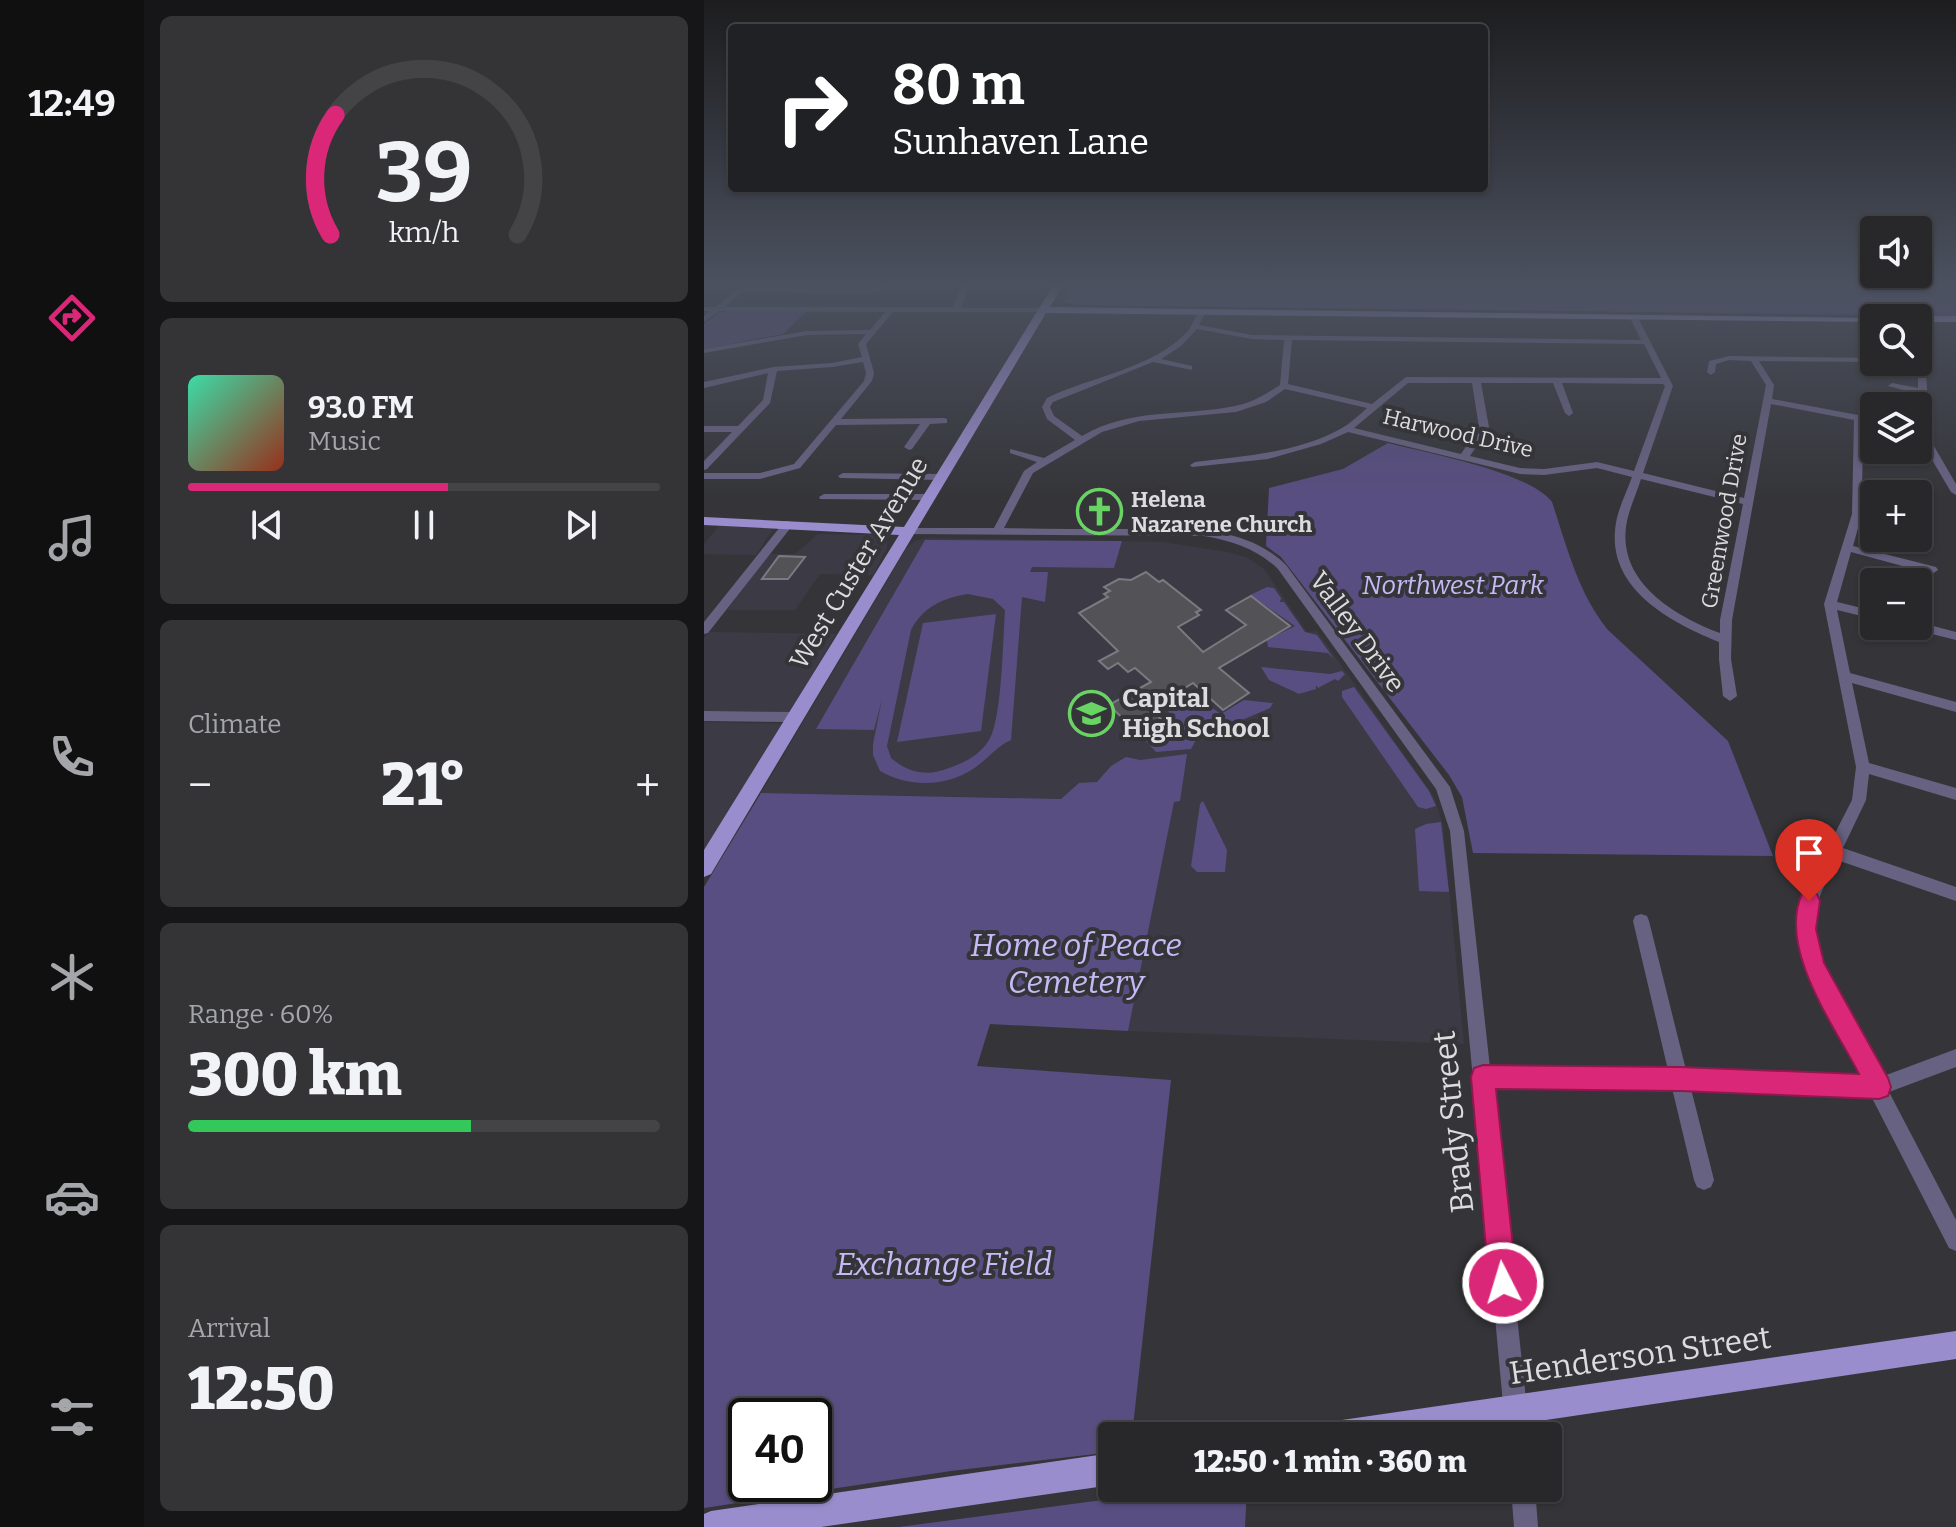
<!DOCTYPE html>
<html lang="en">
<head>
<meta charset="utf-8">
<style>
	:root { --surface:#28282b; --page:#343437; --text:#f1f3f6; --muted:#a5a6a9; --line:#444447; --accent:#db2777 }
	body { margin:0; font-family:Bitter,serif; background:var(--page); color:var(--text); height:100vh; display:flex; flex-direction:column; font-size:30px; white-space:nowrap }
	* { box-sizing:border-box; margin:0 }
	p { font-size:26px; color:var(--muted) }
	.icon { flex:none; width:44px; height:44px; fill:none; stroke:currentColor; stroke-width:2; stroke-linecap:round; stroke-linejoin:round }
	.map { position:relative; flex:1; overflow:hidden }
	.drawer { display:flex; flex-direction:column; gap:16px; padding:16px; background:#161618; width:560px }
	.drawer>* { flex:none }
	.hud { position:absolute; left:24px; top:24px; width:760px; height:168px; border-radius:8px; box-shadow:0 2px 6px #0004,0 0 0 2px var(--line); background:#202124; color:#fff; overflow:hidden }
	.controls { position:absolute; left:1156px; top:216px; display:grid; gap:16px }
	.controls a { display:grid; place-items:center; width:72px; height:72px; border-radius:8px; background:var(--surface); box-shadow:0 2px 6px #0004,0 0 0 2px var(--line); font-size:40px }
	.speed { position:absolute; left:24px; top:1398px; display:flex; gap:16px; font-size:40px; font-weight:700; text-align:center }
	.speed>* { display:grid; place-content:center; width:104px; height:104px; border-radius:50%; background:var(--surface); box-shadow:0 2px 6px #0004,0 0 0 2px var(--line); line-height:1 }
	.speed .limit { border:4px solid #111; border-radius:12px; background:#fff; color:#111 }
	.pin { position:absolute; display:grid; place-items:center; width:68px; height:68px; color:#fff; margin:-82px -34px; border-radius:50% 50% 50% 0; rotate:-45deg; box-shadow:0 0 8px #0007 }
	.pin .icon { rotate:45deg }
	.me { position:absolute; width:88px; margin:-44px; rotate:355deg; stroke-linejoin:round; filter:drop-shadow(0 0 6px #0008) }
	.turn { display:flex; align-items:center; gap:28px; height:168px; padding:0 32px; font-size:36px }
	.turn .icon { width:104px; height:104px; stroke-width:2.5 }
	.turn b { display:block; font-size:56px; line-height:68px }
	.big { font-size:60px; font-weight:800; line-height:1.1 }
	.drawer .widget { flex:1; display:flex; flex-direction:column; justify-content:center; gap:12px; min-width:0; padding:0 28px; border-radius:12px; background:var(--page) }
	.drawer .dial { align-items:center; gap:0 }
	.dial svg { height:208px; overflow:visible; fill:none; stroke:var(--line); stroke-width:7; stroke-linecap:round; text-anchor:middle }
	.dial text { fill:var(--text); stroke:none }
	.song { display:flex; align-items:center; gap:24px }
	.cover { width:96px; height:96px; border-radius:12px; background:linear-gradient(135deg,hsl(160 70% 55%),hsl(10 70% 35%)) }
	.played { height:8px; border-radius:4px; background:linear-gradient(90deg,var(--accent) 55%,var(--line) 55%) }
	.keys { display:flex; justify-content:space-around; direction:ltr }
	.heat { display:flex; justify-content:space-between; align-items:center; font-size:44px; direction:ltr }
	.charge { height:12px; border-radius:6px; background:linear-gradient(90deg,#34c759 60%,var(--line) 0) }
	.trip { position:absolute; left:394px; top:1422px; width:464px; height:80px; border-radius:8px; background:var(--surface); box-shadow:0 2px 6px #0004,0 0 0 2px var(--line); font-weight:800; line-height:80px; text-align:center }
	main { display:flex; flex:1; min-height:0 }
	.dock { display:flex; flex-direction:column; width:144px; justify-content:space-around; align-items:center; background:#101011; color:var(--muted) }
	.dock .icon { width:56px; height:56px }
	.dock .on { color:var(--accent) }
	.dock b { font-size:36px; color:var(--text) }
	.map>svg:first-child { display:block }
	.built { fill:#3c3a45 }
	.green { fill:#594e81; fill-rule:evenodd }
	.building { fill:#535257; stroke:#7b7a80; stroke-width:2 }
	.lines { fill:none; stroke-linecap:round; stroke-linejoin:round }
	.minor { fill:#686282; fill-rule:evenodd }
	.major { fill:#9a8dcd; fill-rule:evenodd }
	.route { fill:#db2777; stroke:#8e194d; stroke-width:2 }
	.labels { text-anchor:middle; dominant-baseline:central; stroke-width:8; stroke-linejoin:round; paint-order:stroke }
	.far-street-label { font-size:22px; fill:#dcdcde; stroke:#353539 }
	.far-poi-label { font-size:22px; font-weight:bold; fill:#dcdcde; stroke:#353539; text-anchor:start }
	.street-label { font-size:26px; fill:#dcdcde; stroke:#353539 }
	.park-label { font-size:26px; font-style:italic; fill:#c5baf6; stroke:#353539 }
	.poi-label { font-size:26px; font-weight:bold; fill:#dcdcde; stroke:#353539; text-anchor:start }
	.near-park-label { font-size:32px; font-style:italic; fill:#c5baf6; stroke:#353539 }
	.near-street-label { font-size:32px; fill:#dcdcde; stroke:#353539 }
</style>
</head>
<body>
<main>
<nav class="dock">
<b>12:49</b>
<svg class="icon on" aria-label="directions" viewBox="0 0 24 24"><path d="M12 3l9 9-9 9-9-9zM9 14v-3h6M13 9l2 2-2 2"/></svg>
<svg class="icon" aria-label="music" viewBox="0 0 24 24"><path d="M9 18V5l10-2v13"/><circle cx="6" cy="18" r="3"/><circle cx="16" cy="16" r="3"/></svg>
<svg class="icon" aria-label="phone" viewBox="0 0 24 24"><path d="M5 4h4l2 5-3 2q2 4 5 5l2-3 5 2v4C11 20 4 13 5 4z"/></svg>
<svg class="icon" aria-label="climate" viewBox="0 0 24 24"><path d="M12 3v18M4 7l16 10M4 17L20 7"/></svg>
<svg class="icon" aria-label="car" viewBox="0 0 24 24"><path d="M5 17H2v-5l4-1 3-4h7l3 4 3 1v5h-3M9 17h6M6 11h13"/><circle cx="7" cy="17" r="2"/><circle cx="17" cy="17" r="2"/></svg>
<svg class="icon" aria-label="filters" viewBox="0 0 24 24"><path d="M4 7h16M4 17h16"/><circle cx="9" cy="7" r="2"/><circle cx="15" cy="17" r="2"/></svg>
</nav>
<section class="drawer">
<div class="widget dial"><svg viewBox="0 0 100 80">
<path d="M14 69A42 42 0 1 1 86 69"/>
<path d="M14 69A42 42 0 0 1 16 23" stroke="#db2777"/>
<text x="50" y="56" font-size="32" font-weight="700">39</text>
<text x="50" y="72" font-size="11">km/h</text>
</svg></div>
<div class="widget">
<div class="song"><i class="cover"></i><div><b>93.0 FM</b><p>Music</p></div></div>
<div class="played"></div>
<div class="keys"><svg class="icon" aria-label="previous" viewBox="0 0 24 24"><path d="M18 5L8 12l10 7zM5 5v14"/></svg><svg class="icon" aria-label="pause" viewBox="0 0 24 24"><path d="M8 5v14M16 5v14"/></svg><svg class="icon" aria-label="next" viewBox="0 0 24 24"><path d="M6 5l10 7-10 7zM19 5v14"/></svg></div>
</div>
<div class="widget"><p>Climate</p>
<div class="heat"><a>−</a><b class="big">21°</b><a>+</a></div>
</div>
<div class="widget"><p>Range · 60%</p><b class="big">300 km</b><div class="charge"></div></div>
<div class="widget"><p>Arrival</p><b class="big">12:50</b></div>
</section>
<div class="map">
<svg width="1252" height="1527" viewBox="0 0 1252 1527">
	<rect width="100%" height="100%" fill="#353539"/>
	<g class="built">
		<path d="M15 526 69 529 52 555 0 554V544Z"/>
		<path d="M114 534 172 535 183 540V548L169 575 116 574 91 610H23L64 554H91Z"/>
		<path d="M222 538 458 542 524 552 544 558 560 569 603 632 613 631 730 797 739 826 760 1044 424 1031 469 801 57 793 202 549 211 541Z"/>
		<path d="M5 632 132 634 87 711 79 714 0 712V638Z"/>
		<path d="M0 722 81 724 0 856Z"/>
	</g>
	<g class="green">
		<path d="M368 284H1252V316L375 305 359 302Z"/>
		<path d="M23 311H103L79 334 0 349V324L14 313Z"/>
		<path d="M684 443C722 453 826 472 848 502 863 547 874 593 904 630L1024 741 1069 856 769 853 758 797 745 775 577 557 562 546 565 488 639 469Z"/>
		<path d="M221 540 418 541 410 568 328 567 326 572H344L341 602 318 597 307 740C294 746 288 754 277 763 249 787 207 789 176 771L169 755V744L178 699 170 730 112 729ZM264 594 289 599 301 610C299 638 298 721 285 740 276 755 260 763 245 768 223 777 205 773 187 758L183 746 207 630C219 607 239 598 264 594Z"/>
		<path d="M563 587 570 588 577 598 576 602H580L601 632 613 635 630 659 624 653 564 647 563 640 591 626 546 595Z"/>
		<path d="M292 614 277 731 193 742 219 623Z"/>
		<path d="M557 667 626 674 638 671 641 674 634 681 631 679 614 688 612 685V689L595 694 565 680Z"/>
		<path d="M650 687 725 791 732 806 722 809 714 807 638 697V691Z"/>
		<path d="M482 696 494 698 517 714 540 700 569 703 566 708 492 740 487 749 452 752 435 734 467 715 464 711Z"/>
		<path d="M483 754 476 801 470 802 424 1031 286 1024 273 1066 467 1080 428 1436H408V1452L247 1471 0 1508V887L57 793 357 799 375 783 393 782 407 766 422 757 436 760ZM42 1416H110V1484H42Z"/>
		<path d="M499 801 523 850 521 872H493L487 866 496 804Z"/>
		<path d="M737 822 745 892 715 891 711 829 722 824Z"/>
		<path d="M489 1488H543L541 1527H195Z"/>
	</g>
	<g class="building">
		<path d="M75 556 101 557 84 579H58Z"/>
		<path d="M442 572 455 582 459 580 497 610 492 612 495 615 474 627 499 652 542 625 522 610 547 596 586 626 515 668 545 693 519 710 489 683 447 709 458 720 435 734 405 705 447 682 431 668 424 672 414 663 404 669 395 661 414 651 375 613 404 597 400 594 406 591 400 587 415 579 427 580Z"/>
	</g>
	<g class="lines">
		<g class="minor">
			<path d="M40 284H48L44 288 168 289 180 284H190L169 293 38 292 21 307H249L258 284H266L257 308H339L343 310 339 312H189L162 344 170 373 168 381 137 419 240 418 243 419V423L226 424 208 449 205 450 200 447 216 424 132 425 96 468 56 479H0V473H56L90 464 160 381 162 373 159 362 128 367 73 371 66 403 3 469 0 470V461L28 432H0V426H34L59 400 64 373 0 388V382L69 367 128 363 158 357 154 344 162 334 103 335 0 353V349L103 331 166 330 181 312 15 311 0 322V316L6 311H0V307H12Z"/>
			<path d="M495 310 502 312 495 325 548 335 937 340 925 316 932 314 969 386 939 473 1040 498 1062 385 1047 361 1025 360 1012 364 1011 372 1007 375 1003 372 1005 361 1025 356 1170 358 1172 362H1170L1055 361 1070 385 1068 399 1170 418V424L1159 422 1158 499 1170 501V507L1158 505V514L1149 546 1232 567 1234 570 1228 574 1147 552 1133 602 1170 611V619L1133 610 1146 673 1252 702V712L1148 683 1165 763 1252 788V800L1165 774 1162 800 1139 848 1252 887V901L1133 860C1112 902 1103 916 1118 964L1177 1077 1252 1049V1067L1185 1092 1252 1220V1251L1245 1248 1167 1096 987 1089 1010 1180 1007 1187 1000 1190 993 1187 990 1180 968 1088 788 1086 826 1436H802L746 831 732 789 574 569C553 549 529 541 500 536L204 534 199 531 204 528H290L320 471 333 462 306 453V449L340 458 371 440 343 419 338 407 343 398C388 376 448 369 483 332 488 326 491 318 495 310ZM493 329 548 339 580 340 576 385C562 394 548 403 531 406 478 417 427 407 378 436L350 416 346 407 349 402 449 362 488 370V366L457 359 477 346ZM588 340 940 344 957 378 702 377 668 404 584 384ZM704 383H768L775 427 757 454 650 428ZM777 383H849L861 413 865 416 869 413 858 383 959 384 961 386 930 471 893 462 840 469 816 468 766 456 785 427ZM581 389 663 408C655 415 647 423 638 428 594 453 540 456 491 462L486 465 488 467 564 459 617 444 644 432 816 474 840 475 893 468 928 477C922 494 912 512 911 531 906 591 969 623 1015 642V659L1019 696 1026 701 1033 696 1027 659 1028 620 1067 404 1150 420 1148 514 1120 604 1152 767 1148 800 1099 896 1094 913 1096 946 1102 966 1158 1077 982 1070 945 921 943 916 937 914 931 916 929 921 964 1070 786 1068 760 831 746 787 582 565C538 522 474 530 418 529 379 529 339 529 300 528L329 473 398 432 435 421 532 412 562 402ZM937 479 1039 504 1016 620V633C971 616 915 583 922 527 924 511 932 495 937 479Z"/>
			<path d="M1214 321 1218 323 1227 441 1252 484V495L1247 492 1217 441 1214 394 1184 386 1188 383 1214 388Z"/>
			<path d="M139 473 237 474 242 477 237 480 136 478 134 476Z"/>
			<path d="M120 494H225L230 497 225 500 116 499 115 497Z"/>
			<path d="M84 521 89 524 88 526 4 633 0 634V622L80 522Z"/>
			<path d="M1214 622 1252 632V640L1208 629 1206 626H1214Z"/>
			<path d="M0 711 91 712 98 717 91 722 0 721Z"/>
			<path d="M807 1488H831L834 1527H810Z"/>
		</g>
		<g class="major">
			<path d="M350 284H360L346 307 1174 318H1170V322L342 313 7 874 0 877V850L195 535 0 525V517L200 527Z"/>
			<path d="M1214 316H1252V322H1214V318H1210Z"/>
			<path d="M1252 1331V1359L734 1436H616L620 1425 631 1421Z"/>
			<path d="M408 1453V1485L117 1527H0V1514L7 1511Z"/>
		</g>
	</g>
	<linearGradient id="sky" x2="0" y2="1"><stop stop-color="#1d1d1f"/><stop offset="0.57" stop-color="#4b515f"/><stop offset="1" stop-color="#4b515f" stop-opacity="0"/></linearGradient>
	<rect width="1252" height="498" fill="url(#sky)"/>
	<path class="route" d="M1105 891 1113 894 1116 901 1112 929 1120 963 1184 1078 1187 1087 1184 1096 1175 1099 976 1091 792 1089 813 1283 809 1293 799 1297 789 1293 785 1283 767 1077 770 1068 779 1065 976 1067 1155 1074C1131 1027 1073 948 1098 894Z"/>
	<defs>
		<symbol id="church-ring" viewBox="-11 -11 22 22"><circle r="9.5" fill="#353539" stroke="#69d364" stroke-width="1.5"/><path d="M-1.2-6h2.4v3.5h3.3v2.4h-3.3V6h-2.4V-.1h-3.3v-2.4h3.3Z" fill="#69d364"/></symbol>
		<symbol id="school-ring" viewBox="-11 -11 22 22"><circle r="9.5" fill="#353539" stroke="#69d364" stroke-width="1.5"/><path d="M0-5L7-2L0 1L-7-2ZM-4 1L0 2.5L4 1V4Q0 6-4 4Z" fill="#69d364"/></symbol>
	</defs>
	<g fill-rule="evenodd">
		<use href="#church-ring" x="370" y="486" width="51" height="51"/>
		<use href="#school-ring" x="362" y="688" width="51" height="51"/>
	</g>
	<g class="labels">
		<g class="far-street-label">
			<text transform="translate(754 433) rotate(13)">Harwood Drive</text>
			<text transform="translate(1020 521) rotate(-80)">Greenwood Drive</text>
		</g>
		<g class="far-poi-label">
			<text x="427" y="499">Helena<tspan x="427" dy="25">Nazarene Church</tspan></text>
		</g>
		<g class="street-label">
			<text transform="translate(155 563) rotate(-59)">West Custer Avenue</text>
			<text transform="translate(653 632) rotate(54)">Valley Drive</text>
		</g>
		<g class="park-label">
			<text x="749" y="585">Northwest Park</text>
		</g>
		<g class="poi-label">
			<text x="418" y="698">Capital<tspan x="418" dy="30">High School</tspan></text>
		</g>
		<g class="near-park-label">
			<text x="372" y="945">Home of Peace<tspan x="372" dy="37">Cemetery</tspan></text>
			<text x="240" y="1264">Exchange Field</text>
		</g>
		<g class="near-street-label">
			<text transform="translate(749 1122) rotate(-96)">Brady Street</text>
			<text transform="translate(936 1355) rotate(-8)">Henderson Street</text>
		</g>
	</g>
</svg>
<div class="controls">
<a><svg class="icon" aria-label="sound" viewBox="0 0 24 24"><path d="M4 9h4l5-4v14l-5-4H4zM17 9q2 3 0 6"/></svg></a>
<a><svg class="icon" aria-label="search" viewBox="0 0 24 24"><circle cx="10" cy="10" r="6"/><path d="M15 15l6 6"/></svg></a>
<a><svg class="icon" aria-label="layers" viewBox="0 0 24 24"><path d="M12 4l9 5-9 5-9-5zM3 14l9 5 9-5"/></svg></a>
<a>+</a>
<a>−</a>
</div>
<div class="speed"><div class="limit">40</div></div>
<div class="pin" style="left:1105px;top:901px;background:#d93025"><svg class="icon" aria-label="arrive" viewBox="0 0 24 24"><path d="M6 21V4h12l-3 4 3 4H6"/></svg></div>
<svg class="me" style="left:799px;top:1283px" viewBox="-20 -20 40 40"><circle r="17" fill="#db2777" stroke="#fff" stroke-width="3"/><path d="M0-11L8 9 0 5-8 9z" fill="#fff"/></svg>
<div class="trip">12:50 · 1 min · 360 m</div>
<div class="hud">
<div class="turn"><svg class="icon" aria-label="right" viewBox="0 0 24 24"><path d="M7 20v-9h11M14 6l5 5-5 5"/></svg><div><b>80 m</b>Sunhaven Lane</div></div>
</div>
</div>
</main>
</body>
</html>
